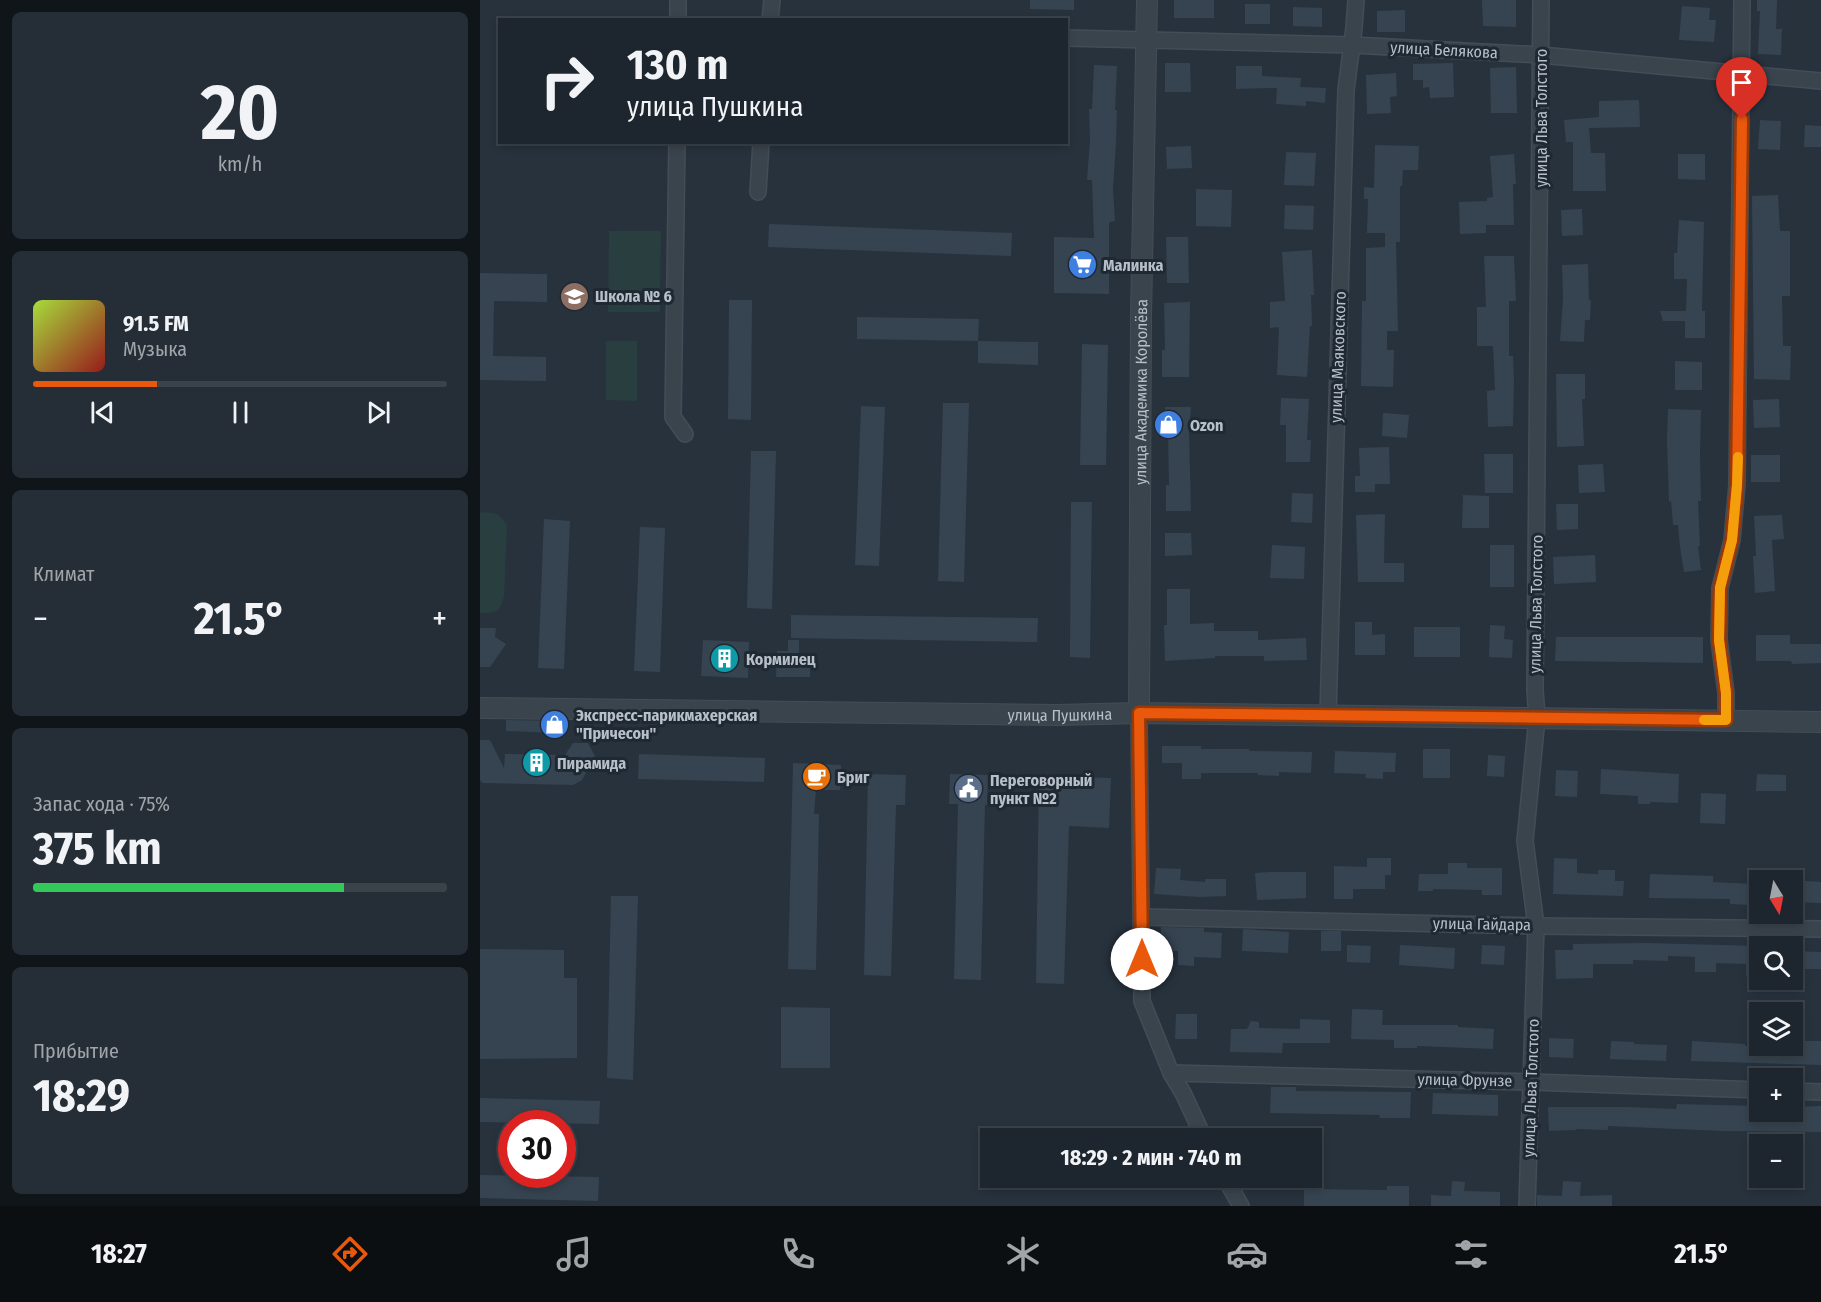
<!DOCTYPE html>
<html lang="ru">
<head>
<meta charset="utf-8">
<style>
	:root { --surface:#1d262e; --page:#252e36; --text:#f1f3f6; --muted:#a0a5aa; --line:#3b434a; --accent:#ea580c }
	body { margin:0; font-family:"Fira Sans Condensed",sans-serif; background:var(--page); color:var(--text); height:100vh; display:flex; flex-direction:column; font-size:22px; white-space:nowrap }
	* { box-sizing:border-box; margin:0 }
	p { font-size:20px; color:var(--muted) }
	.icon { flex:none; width:33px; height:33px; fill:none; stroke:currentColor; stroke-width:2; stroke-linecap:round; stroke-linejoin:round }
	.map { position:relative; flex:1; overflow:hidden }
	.details { display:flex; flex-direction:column; gap:12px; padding:12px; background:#101519; width:480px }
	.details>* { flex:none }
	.guide { position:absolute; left:18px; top:18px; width:570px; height:126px; border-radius:0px; box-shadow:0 3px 9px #0003,0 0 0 2px var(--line); background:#1d262e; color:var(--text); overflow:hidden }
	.needle { width:39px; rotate:170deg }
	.controls { position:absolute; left:1269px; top:870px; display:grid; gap:12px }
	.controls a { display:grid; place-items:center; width:54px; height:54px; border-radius:0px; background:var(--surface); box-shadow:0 3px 9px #0003,0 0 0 2px var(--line); font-size:30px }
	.speed { position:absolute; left:18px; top:1110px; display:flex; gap:12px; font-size:30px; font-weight:700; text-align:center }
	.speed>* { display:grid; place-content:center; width:78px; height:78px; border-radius:50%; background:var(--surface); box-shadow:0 3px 9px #0003,0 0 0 2px var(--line); line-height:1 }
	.speed .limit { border:9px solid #d22; background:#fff; color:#111 }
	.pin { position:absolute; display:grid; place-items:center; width:51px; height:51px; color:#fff; margin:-62px -26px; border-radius:50% 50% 50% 0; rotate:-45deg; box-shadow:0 0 6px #0007 }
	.pin .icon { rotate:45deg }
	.me { position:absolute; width:66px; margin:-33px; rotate:0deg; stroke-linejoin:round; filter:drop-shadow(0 0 4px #0008) }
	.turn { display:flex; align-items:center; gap:21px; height:126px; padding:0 30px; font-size:27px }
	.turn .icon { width:78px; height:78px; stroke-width:2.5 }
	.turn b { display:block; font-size:42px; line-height:51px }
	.big { font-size:45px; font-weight:700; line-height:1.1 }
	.details .widget { flex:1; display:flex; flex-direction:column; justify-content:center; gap:9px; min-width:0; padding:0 21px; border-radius:9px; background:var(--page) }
	.details .dial { align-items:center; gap:0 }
	.dial b { font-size:78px; line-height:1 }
	.song { display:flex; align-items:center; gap:18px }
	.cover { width:72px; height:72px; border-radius:9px; background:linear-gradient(135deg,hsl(80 70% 55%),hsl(0 70% 35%)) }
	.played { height:6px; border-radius:3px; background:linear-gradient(90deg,var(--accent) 30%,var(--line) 30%) }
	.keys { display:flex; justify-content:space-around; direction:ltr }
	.heat { display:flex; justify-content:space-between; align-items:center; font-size:33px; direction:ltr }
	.charge { height:9px; border-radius:4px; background:linear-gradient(90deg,#34c759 75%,var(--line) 0) }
	.trip { position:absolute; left:500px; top:1128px; width:342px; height:60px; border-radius:0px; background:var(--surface); box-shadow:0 3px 9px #0003,0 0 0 2px var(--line); font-weight:700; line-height:60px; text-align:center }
	.tabs { display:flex; height:96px; justify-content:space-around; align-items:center; background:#0c0f12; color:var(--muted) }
	.tabs .icon { width:42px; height:42px }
	.tabs .active { color:var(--accent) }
	.tabs b { font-size:27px; color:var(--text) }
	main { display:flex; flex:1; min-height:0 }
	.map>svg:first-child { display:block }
	.green { fill:#293e3e }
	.building { fill:#364451 }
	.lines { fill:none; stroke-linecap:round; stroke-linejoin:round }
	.minor-casing { stroke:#444d57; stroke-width:18 }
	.tertiary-casing { stroke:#444d57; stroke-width:22 }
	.minor { stroke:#3a444d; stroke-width:15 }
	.tertiary { stroke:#3a444d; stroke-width:20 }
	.route-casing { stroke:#983908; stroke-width:15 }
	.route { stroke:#ea580c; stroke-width:10 }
	.slow { stroke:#f59e0b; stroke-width:10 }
	.labels { text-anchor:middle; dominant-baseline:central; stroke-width:6; stroke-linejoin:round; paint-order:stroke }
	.street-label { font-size:16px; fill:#b7bfc8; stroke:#1f2933 }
	.poi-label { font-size:16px; font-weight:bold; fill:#b7bfc8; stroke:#1f2933; text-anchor:start }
</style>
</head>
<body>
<main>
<section class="details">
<div class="widget dial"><b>20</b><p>km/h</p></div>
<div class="widget">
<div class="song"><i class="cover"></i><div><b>91.5 FM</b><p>Музыка</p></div></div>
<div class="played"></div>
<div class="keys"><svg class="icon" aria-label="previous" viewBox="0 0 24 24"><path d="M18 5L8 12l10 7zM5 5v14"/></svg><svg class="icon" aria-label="pause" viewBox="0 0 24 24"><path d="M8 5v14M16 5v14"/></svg><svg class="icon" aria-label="next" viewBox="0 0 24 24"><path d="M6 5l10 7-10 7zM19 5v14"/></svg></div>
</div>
<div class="widget"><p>Климат</p>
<div class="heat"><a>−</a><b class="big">21.5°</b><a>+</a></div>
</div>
<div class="widget"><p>Запас хода · 75%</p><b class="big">375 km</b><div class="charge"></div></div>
<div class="widget"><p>Прибытие</p><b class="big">18:29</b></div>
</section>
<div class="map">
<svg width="1341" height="1206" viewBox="0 0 1341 1206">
	<rect width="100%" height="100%" fill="#27323d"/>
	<g class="green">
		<path d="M129 231H181L180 312H128Z"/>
		<path d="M126 341H157V401L126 400Z"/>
		<path d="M0 512C15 513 19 512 27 525L24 597C19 613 16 613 0 613Z"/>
	</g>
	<g class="building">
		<path d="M550 0H594V10L550 9Z"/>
		<rect x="694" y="0" width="40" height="18"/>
		<path d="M1002 0H1036V27L1003 26Z"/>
		<path d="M1277 0H1297L1296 29H1302L1301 55 1278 54 1280 11H1277Z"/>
		<rect x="765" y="4" width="25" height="20"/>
		<path d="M1202 6 1230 8 1229 20H1236L1234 42 1199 40Z"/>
		<path d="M813 7 842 8V27L813 26Z"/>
		<path d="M925 10V32H897V11Z"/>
		<path d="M685 63H710L711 92H685Z"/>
		<path d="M973 63 974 97 950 98 949 87 943 88V80H933V64Z"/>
		<path d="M614 65 637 66 635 110H637L636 142 633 189 635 221 629 222V294L574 293V237L614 238 612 180H607L610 140 609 109H612Z"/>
		<path d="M756 66H782V76L821 78 820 87 846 88 845 103 826 101V106L796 104 797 88 756 89Z"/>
		<path d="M1036 67 1037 113H1011L1010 68Z"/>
		<path d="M916 73 917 96 910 97 911 113 887 114 886 75Z"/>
		<path d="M1159 100 1160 127 1109 128 1111 153H1125L1126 191H1093V142H1086L1084 120 1119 117V101Z"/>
		<path d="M1280 120 1301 121 1300 150 1278 149Z"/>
		<path d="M1325 125 1341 126V147H1324Z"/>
		<path d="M895 145 939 146 938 170H923L922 186H920V242H916L918 331H907V350H914L913 387 881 386 882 301H886V248L905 247V233H887L888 199H884V187L894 188Z"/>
		<path d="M711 146 712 168 687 169 686 147Z"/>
		<path d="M806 152 836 153 834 186 804 185Z"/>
		<path d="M1034 154 1036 184H1033L1034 225H1006V233L980 234 979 202 1007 201V198L1013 197 1010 156Z"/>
		<path d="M1198 154H1225V180L1198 179Z"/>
		<path d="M716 189 752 190 751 227 716 226Z"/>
		<path d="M1298 195 1300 231H1310V296H1302L1303 346H1311L1310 380 1274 379 1272 196Z"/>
		<path d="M805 205 834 206 833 230 804 229Z"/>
		<path d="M1102 209 1103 235 1082 236 1081 210Z"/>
		<path d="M1199 220 1224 222 1222 311H1225V338H1205V321H1183L1180 311H1206L1207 279H1194V253H1197Z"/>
		<path d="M289 224 532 233 531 256 288 247Z"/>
		<path d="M686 237H708L709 283H687Z"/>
		<path d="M832 250 834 295H831L832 326H830L827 377 797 375 799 327 790 328V302L805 301 802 252Z"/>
		<path d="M1004 256H1034L1036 301H1029V356H1033L1034 381 1033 426 1008 427 1007 391 1015 390 1013 346H997V307H1006Z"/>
		<path d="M1108 264 1109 300H1111L1110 320H1105L1104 342 1080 341 1083 298 1082 265Z"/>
		<path d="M0 273 67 274V302L14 301 13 356 66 357V381L0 380Z"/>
		<path d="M249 300H272L271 420 248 419Z"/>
		<path d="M710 302 709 377H682V350H685L684 303Z"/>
		<path d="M377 317 499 319 498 341 377 339Z"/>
		<path d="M498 341 558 342V365L498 363Z"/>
		<path d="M602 344 628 345 626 465H600Z"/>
		<path d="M1195 361 1222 362V390H1195Z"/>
		<path d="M1076 374H1105V399H1102L1104 446 1077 447Z"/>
		<path d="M801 398 829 399 827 440H831L830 462H806V425H800Z"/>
		<path d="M1299 399 1300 427 1274 428 1273 400Z"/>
		<path d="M463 403H489L484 582 458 581Z"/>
		<path d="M381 406 405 407 399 566 375 565Z"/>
		<path d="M685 407H711L709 430 711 511H686V485H689L688 430H685Z"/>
		<path d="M1188 409 1221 410 1220 455 1221 501H1218L1220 546H1218L1221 570 1204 572 1200 547 1198 525H1193L1191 501 1189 502 1187 441Z"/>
		<path d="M903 413 929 415 927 438 902 436Z"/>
		<path d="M909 447 910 484H895V492H875V476H880L879 448Z"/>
		<path d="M271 451H296L292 609 267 608Z"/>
		<path d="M1004 454H1033V493H1005Z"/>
		<rect x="1271" y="455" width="29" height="27"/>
		<path d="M1123 464 1125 492 1099 493 1098 465Z"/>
		<path d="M812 493 833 494 832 523 811 522Z"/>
		<path d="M983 495 1009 496V528H982Z"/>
		<path d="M591 502H612L610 658 590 657Z"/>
		<path d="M1076 504H1098V529L1077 530Z"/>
		<path d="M905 514 904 563H924V582H878L876 515Z"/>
		<path d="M1302 515 1304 539 1292 540 1295 591 1275 593 1273 556H1276L1274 516Z"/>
		<path d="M64 519 90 521 84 669 58 668Z"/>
		<path d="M160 527 185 528 180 672 154 671Z"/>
		<path d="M685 533H711L712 555 685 556Z"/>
		<path d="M792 545 825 547 824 579 790 578Z"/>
		<rect x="1010" y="545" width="24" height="42"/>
		<path d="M1115 555 1116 582 1074 584 1073 557Z"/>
		<path d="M687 589H710V624L734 623V631H778V640L826 638 827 660 784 661V656H735V658L685 661 684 625H687Z"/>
		<path d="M311 615 558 618 557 642 311 638Z"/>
		<path d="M875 622H892V635L905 634V655H875Z"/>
		<path d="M1010 625 1025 626 1024 639 1033 640 1032 658 1009 657Z"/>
		<rect x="934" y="627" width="46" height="30"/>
		<path d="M0 628H16L15 637 26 644 10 667H0Z"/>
		<path d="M1276 635H1310V644H1341V663L1312 664 1311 661H1276Z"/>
		<path d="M1076 637H1223V663L1075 661Z"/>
		<path d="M223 640 269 642 268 678 221 676Z"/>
		<path d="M308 640H319V660H330V677H296L297 651H308Z"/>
		<path d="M26 720 79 721V733L26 731Z"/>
		<path d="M0 740H10L24 768 25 754 85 755 93 743H108L115 756 102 780 93 785 3 783 0 780Z"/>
		<path d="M682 746H721V749H769V751L832 752 831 773 799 772V776L778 775V773H721V779H702V763H682Z"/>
		<rect x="943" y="749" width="27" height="29"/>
		<path d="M855 751 916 753 915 772H903V779L885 778 886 774 854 773Z"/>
		<path d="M159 754 285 758 284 782 158 779Z"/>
		<path d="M1008 755 1025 756 1024 777 1007 776Z"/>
		<path d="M313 763 361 765 360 790H336L334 814H339L336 970 308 969Z"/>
		<path d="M1121 769 1199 774 1198 803 1170 802V804H1158V796L1120 794Z"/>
		<path d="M1076 770 1098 771 1097 797 1075 796Z"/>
		<path d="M388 774 426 775 425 805H416L411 976 384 975Z"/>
		<path d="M470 774 508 775 507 805H505L501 980 474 979 478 804H469Z"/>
		<path d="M1277 774 1306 775V791H1276Z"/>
		<path d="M559 775 631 778 629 828 589 826 584 984 556 983Z"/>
		<path d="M1221 793 1246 794 1245 824 1220 823Z"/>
		<path d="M887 858H911V875H905V889H873V899H854V866L887 867Z"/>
		<path d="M1074 858 1097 859V873L1118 874V870H1135V881H1144L1143 896 1073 894Z"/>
		<path d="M968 863H987V868H1022V895H1002V890L953 889V891H938L939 874H968Z"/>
		<path d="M676 868 701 869 700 880 725 882V879H746V896L720 897 674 894Z"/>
		<path d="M790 872H826V898L777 900 775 873Z"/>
		<path d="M1170 874 1233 876V882L1272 884 1271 905 1250 904V899L1169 898Z"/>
		<path d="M1312 880 1341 882V903L1312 902Z"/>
		<path d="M131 896H158L153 1080 127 1078Z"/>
		<path d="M681 927 724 928V932L742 933 741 958 714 957V966L698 965V951H681Z"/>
		<path d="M763 929 809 932 808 953 762 951Z"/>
		<rect x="841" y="931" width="20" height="20"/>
		<path d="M1168 943 1279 946 1278 976H1266V964L1236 963V972H1215V957L1188 956V961L1153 960V964H1113V978L1076 979 1075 950H1093V944Z"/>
		<path d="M867 945 891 946 890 963 867 962Z"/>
		<path d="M920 945 975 948 974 969 919 965Z"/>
		<path d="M1002 945 1025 946 1024 965 1001 964Z"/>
		<path d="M0 949 84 950V978H97V1058L0 1059Z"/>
		<path d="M1312 951 1341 952V969H1312Z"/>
		<path d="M301 1007 350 1008V1068H301Z"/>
		<path d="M872 1009 903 1010 902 1025H978V1027L1014 1029 1013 1049 937 1046V1048H914V1040L871 1039Z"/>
		<path d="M696 1014H717V1039H695Z"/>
		<path d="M820 1019 850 1020V1043H803L802 1053 750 1052 751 1029H767L771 1021 779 1022V1028L820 1029Z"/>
		<path d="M1069 1038 1094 1039 1093 1058 1069 1057Z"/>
		<path d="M1131 1041 1154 1042V1044L1187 1045 1186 1061 1130 1059Z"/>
		<path d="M1212 1041 1265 1044V1046H1312V1043H1316V1041H1341V1065L1211 1061Z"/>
		<path d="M791 1087H816V1091L931 1092 930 1118H899L900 1115 790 1113Z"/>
		<path d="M953 1093 1018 1095V1116L952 1114Z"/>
		<path d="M0 1098 120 1101 119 1124 0 1122Z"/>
		<path d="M1197 1104 1280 1106V1112H1312V1107L1341 1106V1132L1242 1131 1128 1126V1130L1096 1129V1130L1069 1131 1068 1107H1147L1196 1109Z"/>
		<path d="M0 1175 119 1177 118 1201 0 1198Z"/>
		<path d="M972 1181 985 1182 984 1191 1020 1192V1206H951V1195L971 1196Z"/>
		<path d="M1083 1181 1101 1182 1100 1196 1132 1195V1206H1057V1195L1082 1196Z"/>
		<path d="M907 1186H929V1206H824V1189L907 1190Z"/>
	</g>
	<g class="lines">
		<defs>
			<g id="minor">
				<path d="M198 20V0"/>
				<path d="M290 20 292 0"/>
				<path d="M586 38 872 45 1061 55 1341 81"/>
				<path d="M197 142 193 417 205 434"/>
				<path d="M278 192 281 142"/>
				<path d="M659 713 662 1001 691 1073 703 1093 724 1138"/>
				<path d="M848 715 866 90 874 28 876 0"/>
				<path d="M1246 720V693L1239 640 1240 588 1252 540 1257 485 1262 0"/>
				<path d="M662 917 1056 926 1341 929"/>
				<path d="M691 1073 1051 1082 1280 1090"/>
				<path d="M1312 1091 1341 1092"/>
				<path d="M745 1178 761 1206"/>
				<path d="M1047 1206 1056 926 1045 841 1057 718 1055 690 1061 0"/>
			</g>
			<g id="tertiary">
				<path id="s1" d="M0 708 577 715 659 713 1341 722"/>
				<path id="s2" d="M659 713 661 317 667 0"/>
			</g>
		</defs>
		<use href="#minor" class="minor-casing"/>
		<use href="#tertiary" class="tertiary-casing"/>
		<use href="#minor" class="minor"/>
		<use href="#tertiary" class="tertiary"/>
	</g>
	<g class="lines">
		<defs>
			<path id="route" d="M662 959 659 713 1246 720V693L1239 640 1240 588 1252 540 1257 485 1262 119"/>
		</defs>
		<use href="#route" class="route-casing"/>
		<use href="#route" class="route"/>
		<path class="slow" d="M1224 720H1246V693L1239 640 1240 588 1252 540 1257 485 1258 457"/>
	</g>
	<defs>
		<symbol id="supermarket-disc" viewBox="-11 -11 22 22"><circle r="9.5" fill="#3f7fe0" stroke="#1f2933"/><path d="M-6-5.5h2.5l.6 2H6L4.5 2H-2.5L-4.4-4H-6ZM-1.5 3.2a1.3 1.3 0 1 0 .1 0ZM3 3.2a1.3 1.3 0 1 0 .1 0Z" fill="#fff"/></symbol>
		<symbol id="school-disc" viewBox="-11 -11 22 22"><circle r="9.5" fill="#8d6e63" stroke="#1f2933"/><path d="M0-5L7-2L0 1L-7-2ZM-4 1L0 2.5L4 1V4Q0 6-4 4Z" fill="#fff"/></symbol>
		<symbol id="shop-disc" viewBox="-11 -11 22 22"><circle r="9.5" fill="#3f7fe0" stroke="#1f2933"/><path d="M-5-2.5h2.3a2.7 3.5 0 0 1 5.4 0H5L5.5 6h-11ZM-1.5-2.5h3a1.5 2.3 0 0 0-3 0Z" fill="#fff"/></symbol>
		<symbol id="building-disc" viewBox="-11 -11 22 22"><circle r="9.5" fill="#0f9aa8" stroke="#1f2933"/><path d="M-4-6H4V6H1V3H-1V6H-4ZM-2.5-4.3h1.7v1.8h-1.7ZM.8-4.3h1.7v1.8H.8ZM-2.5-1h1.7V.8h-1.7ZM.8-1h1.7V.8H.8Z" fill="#fff"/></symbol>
		<symbol id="cafe-disc" viewBox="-11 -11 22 22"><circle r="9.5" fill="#e8710a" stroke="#1f2933"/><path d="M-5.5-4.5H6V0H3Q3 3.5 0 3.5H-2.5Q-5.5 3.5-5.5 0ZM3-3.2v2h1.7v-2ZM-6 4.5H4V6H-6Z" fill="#fff"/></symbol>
		<symbol id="civic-disc" viewBox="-11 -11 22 22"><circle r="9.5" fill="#5c6f8a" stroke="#1f2933"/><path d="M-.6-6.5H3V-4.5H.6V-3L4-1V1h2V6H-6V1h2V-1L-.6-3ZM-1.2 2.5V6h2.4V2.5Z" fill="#fff"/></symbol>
	</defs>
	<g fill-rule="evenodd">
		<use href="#supermarket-disc" x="586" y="248" width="33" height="33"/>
		<use href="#school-disc" x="78" y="280" width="33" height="33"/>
		<use href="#shop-disc" x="672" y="408" width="33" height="33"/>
		<use href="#building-disc" x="228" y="642" width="33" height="33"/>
		<use href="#shop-disc" x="58" y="708" width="33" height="33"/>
		<use href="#building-disc" x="40" y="746" width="33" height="33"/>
		<use href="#cafe-disc" x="320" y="760" width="33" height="33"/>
		<use href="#civic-disc" x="472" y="772" width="33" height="33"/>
	</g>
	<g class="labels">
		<g class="street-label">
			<text transform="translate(964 50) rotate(3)">улица Белякова</text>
			<text transform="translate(1061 118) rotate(-90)">улица Льва Толстого</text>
			<text transform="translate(858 357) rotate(-88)">улица Маяковского</text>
			<text stroke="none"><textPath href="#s2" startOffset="321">улица Академика Королёва</textPath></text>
			<text transform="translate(1056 604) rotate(-89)">улица Льва Толстого</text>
			<text stroke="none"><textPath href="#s1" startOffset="580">улица Пушкина</textPath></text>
			<text transform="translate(1002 924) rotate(1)">улица Гайдара</text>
			<text transform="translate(985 1080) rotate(1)">улица Фрунзе</text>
			<text transform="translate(1051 1088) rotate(-88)">улица Льва Толстого</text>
		</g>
		<g class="poi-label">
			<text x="623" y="265">Малинка</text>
			<text x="115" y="296">Школа № 6</text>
			<text x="710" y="425">Ozon</text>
			<text x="266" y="659">Кормилец</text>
			<text x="96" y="715">Экспресс-парикмахерская<tspan x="96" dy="18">"Причесон"</tspan></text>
			<text x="77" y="763">Пирамида</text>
			<text x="357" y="777">Бриг</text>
			<text x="510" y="780">Переговорный<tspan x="510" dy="18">пункт №2</tspan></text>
		</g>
	</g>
</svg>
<div class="controls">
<a><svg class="needle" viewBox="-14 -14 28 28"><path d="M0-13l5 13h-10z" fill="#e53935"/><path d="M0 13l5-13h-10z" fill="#a0a5aa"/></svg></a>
<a><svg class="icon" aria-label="search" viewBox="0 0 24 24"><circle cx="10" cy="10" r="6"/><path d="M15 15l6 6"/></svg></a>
<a><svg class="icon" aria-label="layers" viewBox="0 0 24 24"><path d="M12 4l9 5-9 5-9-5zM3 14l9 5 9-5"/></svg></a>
<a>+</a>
<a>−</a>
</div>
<div class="speed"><div class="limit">30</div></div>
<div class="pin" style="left:1262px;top:119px;background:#d93025"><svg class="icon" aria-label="arrive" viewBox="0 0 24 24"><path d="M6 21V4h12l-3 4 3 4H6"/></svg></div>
<svg class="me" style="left:662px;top:959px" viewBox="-20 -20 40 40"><circle r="19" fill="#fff"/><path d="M0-13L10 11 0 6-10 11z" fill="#ea580c"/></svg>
<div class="trip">18:29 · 2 мин · 740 m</div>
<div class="guide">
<div class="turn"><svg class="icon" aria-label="right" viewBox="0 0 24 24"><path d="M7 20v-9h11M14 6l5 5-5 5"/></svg><div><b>130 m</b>улица Пушкина</div></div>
</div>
</div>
</main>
<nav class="tabs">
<b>18:27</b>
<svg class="icon active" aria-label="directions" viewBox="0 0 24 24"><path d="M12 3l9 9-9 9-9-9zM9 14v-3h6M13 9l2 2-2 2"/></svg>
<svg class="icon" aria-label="music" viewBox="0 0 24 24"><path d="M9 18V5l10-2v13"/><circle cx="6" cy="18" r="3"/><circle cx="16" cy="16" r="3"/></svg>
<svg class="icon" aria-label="phone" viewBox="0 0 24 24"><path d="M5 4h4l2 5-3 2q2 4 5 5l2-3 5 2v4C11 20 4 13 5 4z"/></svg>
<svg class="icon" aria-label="climate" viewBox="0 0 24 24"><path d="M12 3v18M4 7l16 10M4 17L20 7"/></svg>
<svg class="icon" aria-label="car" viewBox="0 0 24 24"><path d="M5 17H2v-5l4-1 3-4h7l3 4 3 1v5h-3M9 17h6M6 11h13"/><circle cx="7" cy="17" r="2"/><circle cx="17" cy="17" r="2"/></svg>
<svg class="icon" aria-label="filters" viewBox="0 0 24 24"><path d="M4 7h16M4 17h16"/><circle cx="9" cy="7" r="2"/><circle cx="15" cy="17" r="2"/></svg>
<b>21.5°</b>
</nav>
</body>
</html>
